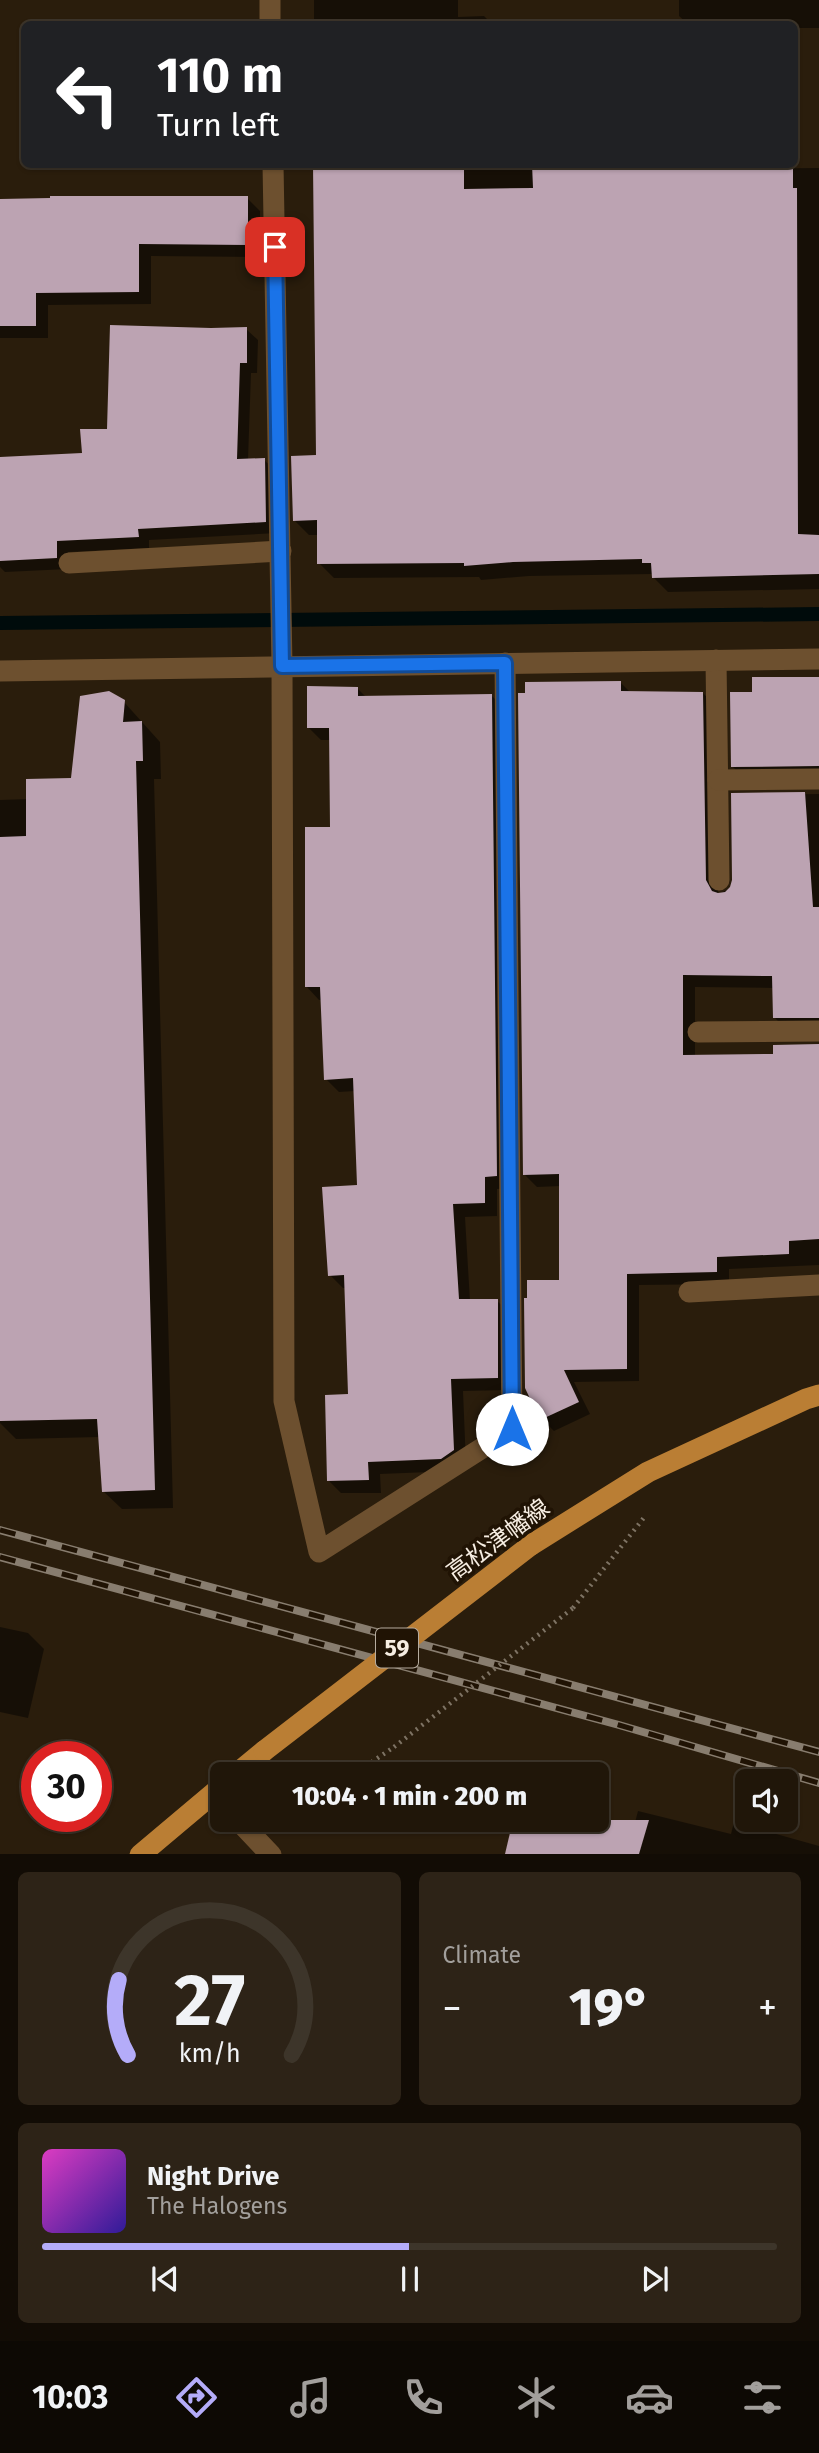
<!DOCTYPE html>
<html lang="en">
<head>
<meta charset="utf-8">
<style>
	:root { --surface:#201609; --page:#2d2317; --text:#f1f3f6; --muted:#a29f9c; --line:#3d352a; --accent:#b4acf9 }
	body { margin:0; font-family:"Fira Sans","Noto Sans JP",sans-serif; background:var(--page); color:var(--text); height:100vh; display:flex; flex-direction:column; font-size:26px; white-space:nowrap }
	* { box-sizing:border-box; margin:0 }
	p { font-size:23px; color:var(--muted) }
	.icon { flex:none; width:38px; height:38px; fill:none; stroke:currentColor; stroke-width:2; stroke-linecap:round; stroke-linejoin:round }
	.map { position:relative; height:1854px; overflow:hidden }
	.details { display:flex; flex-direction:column; gap:18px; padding:18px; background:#120c05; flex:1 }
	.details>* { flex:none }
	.banner { position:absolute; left:21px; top:21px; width:777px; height:147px; border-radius:10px; box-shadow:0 2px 5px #0004,0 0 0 2px var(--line); background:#202124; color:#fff; overflow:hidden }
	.tools { position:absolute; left:735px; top:1769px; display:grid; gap:14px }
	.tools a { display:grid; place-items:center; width:63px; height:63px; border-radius:10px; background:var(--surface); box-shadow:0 2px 5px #0004,0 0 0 2px var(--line); font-size:35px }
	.speed { position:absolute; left:21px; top:1741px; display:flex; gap:14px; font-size:35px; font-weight:700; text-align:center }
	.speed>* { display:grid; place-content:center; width:91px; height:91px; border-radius:50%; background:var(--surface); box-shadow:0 2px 5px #0004,0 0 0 2px var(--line); line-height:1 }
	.speed .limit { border:10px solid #d22; background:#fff; color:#111 }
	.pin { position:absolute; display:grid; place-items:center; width:60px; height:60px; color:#fff; margin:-30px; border-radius:14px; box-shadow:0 4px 10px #0006 }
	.me { position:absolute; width:77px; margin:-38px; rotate:0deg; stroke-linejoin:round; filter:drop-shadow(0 0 5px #0008) }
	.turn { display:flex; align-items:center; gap:24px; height:147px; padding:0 21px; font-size:32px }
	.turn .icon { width:91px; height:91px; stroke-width:2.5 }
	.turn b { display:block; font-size:49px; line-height:60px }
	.big { font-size:52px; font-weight:800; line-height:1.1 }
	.details .widget { flex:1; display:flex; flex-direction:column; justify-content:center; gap:10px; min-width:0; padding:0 24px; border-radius:10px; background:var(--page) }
	.details .dial { align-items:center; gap:0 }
	.dial svg { height:182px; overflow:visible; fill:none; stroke:var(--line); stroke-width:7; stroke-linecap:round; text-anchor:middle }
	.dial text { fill:var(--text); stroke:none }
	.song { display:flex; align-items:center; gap:21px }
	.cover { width:84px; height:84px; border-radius:10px; background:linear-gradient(135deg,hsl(310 70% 55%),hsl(250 70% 35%)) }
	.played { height:7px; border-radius:4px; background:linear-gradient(90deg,var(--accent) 50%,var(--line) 50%) }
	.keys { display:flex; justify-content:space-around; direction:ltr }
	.heat { display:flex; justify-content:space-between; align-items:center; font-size:38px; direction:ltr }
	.details .tiles { flex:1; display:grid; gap:18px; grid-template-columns:1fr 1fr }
	.widget:last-child { grid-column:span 2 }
	.trip { position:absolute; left:210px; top:1762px; width:399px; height:70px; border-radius:10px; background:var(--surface); box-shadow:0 2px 5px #0004,0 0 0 2px var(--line); font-weight:800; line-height:70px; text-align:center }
	.tabs { display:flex; height:112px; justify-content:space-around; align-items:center; background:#0d0904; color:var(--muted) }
	.tabs .icon { width:49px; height:49px }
	.tabs .on { color:var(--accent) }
	.tabs b { font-size:32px; color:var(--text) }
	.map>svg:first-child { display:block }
	.shadow { fill:#0007 }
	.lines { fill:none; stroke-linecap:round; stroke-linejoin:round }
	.stream { stroke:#000b0b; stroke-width:14 }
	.building { fill:#bca3b2 }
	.path { stroke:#7e7364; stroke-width:4.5; stroke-dasharray:2 5; stroke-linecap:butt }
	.service { stroke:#6d502f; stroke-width:21 }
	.minor { stroke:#6d502f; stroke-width:21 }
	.primary { stroke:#ba7e34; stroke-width:21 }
	.rail-casing { stroke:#887d6f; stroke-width:8 }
	.rail { stroke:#201304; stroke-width:5; stroke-dasharray:16; stroke-linecap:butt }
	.path-bridge { stroke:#7e7364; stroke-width:4.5; stroke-dasharray:2 5; stroke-linecap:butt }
	.primary-bridge { stroke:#ba7e34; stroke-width:21 }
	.route-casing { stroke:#114b97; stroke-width:18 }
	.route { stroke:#1a73e8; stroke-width:12 }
	.labels { text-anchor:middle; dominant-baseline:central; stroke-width:7; stroke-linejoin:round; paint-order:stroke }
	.shield { fill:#201304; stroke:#b6ac9f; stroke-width:2 }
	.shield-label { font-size:23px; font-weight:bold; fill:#f6ede2 }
	.street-label { font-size:24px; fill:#f6ede2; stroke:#201304 }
</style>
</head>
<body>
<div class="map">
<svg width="819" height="1855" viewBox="0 0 819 1855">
	<rect width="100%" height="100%" fill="#2a1d0c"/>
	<g class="shadow">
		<path d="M314 0H458V17L484 16 492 24H314Z"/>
		<path d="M679 0H819V28H794V24H688L679 16Z"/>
		<path d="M315 164H706V169L819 168V589L668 592 653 577V574L529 576 481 580 479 577 334 578 319 563V535H309L294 520 318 457Z"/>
		<path d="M247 198 260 211V257L151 256V304L48 305V338H0V200Z"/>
		<path d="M246 329 258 340 257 373H251L248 460H264L276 471 277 533 149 540V548L68 552V569L5 572 0 567V458L83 454 211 330Z"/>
		<path d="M819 678V778L745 779 732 766 754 694Z"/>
		<path d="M621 683 631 693H703L715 706 718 894 732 888 734 880 733 795 819 794V1031L787 1030 775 1018 774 988 695 987V1057L775 1056 819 1046V1265L729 1269V1284L639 1285V1381L574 1382 590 1414 554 1431 542 1419 561 1282V1186L537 1187 525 1175Z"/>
		<path d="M357 688 366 697 491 695 504 708 509 1188 497 1189V1216L465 1217 470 1301H497L510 1313 511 1390 463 1391 466 1463 455 1471 380 1474 381 1493H341L329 1481 350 1396 346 1288H343L330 1275 359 1186 355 1091 339 1092 326 1079 322 1000H319L307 987 332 829 331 740H321L308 727Z"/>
		<path d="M124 702 160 742 161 779H154L173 1508 122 1509 103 1491 100 1437 16 1439 0 1423V800L28 799 73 780Z"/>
		<path d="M0 1627 28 1633 44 1649 28 1718 0 1712Z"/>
		<path d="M638 1811 731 1834 734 1822 819 1846V1855H506L515 1820H592L633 1830Z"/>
	</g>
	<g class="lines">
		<path class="stream" d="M0 623 819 614"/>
	</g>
	<g class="building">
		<path d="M313 164H464V189L533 188 532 164 793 167V188H797L798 534 819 535V574L652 578 651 563H642V559L513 562 464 566V563L317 564V520L293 521 291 456 316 455Z"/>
		<path d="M50 196H248V245L139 244V292L36 293V326H0V199L50 198Z"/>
		<path d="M110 325 211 328 247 327V363H240L237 459 265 458 266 522 138 529 139 537 57 541V558L0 561V457L82 453 80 429H107Z"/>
		<path d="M752 677H819V766L731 767 730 692H752Z"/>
		<path d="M621 681V691L703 692 706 880 712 891 718 893 725 892 730 887 732 880 731 793 805 792 813 907H819V1018H773L772 976 683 975V1055L773 1054V1045L819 1044V1239L789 1241V1254L717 1257V1272L627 1274V1369L564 1370 579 1402 540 1420 525 1388 524 1298H527V1280H559V1174L523 1175 518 693H525V682Z"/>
		<path d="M307 686 358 687V696L492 694 497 1176 485 1177V1203L453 1204 459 1299H498V1378L451 1379 454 1450 441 1459 368 1462 369 1480 327 1481 325 1395 348 1394 344 1275 328 1276 322 1187 357 1185 353 1078 324 1080 320 987H305V827H330L329 728H307Z"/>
		<path d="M109 691 125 700 123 722 142 721 143 761H136L155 1490 102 1492 97 1419 0 1421V837L26 836V779L71 778 80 696Z"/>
		<path d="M513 1820H649L639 1854H505Z"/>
	</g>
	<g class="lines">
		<g class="path">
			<path d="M573 1608 646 1515"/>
			<path d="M354 1774 394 1747"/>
		</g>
		<path class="service" d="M238 1820 271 1855"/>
		<g class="minor">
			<path d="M270 0V24"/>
			<path d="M273 164 282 666 284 1401 319 1552 512 1429 505 663"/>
			<path d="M69 563 281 551"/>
			<path d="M716 660 719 880"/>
			<path d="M0 671 819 659"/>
			<path d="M718 780 819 779"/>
			<path d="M698 1032 819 1031"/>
			<path d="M689 1292 819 1285"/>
		</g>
		<g class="primary">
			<path d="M531 1545 648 1472 806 1399 819 1395"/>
			<path d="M236 1774 264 1751"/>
			<path d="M140 1855 222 1786"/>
		</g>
		<defs>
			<g id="rail">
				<path d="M0 1530 819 1752"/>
				<path d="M0 1557 619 1725 819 1783"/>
			</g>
		</defs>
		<use href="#rail" class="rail-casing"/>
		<use href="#rail" class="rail"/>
		<path class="path-bridge" d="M394 1747 573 1608"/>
		<path class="primary-bridge" d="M264 1751 531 1545"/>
	</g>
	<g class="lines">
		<defs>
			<path id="route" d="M275 247 282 666 505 663 512 1429"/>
		</defs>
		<use href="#route" class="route-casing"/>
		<use href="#route" class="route"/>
	</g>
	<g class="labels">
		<rect class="shield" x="376" y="1628.5" width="42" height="39" rx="5"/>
		<g class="shield-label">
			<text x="397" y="1648">59</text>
		</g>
		<g class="street-label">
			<text transform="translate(498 1540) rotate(-36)">高松津幡線</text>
		</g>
	</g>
</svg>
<div class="tools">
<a><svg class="icon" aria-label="sound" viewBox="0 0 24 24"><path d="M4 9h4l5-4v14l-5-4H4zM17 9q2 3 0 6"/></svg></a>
</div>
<div class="speed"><div class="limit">30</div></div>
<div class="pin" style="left:275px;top:247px;background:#d93025"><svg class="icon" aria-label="arrive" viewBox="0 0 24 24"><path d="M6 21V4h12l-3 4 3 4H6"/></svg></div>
<svg class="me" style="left:512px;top:1429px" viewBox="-20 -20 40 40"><circle r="19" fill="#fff"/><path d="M0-13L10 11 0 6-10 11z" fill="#1a73e8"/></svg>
<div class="trip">10:04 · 1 min · 200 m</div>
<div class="banner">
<div class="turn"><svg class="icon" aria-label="left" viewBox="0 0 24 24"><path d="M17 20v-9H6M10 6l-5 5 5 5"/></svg><div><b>110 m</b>Turn left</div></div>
</div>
</div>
<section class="details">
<div class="tiles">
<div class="widget dial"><svg viewBox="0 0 100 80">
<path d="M14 69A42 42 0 1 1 86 69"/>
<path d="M14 69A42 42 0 0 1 10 36" stroke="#b4acf9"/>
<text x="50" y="56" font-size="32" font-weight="700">27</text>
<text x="50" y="72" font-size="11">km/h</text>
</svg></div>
<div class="widget"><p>Climate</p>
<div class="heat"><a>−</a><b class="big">19°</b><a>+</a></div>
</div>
<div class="widget">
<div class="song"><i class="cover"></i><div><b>Night Drive</b><p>The Halogens</p></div></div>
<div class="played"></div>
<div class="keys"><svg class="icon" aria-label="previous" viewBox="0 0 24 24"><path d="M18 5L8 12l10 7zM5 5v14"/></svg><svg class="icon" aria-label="pause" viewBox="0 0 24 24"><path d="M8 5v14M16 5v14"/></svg><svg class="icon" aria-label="next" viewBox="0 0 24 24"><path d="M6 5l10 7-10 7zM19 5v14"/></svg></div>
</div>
</div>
</section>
<nav class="tabs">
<b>10:03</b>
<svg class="icon on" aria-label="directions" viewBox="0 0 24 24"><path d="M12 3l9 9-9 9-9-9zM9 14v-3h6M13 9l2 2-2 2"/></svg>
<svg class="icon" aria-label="music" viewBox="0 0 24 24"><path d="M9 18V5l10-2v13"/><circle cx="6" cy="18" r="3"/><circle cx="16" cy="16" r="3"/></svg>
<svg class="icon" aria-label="phone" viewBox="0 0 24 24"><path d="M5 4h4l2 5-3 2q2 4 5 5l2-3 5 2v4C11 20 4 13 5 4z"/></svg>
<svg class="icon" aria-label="climate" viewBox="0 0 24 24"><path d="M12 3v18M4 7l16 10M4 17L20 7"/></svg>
<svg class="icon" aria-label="car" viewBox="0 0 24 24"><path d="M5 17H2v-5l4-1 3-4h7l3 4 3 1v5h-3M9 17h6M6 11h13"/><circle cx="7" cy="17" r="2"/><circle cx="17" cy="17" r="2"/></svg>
<svg class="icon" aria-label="filters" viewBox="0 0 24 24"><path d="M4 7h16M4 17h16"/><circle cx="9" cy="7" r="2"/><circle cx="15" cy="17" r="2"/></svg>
</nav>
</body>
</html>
